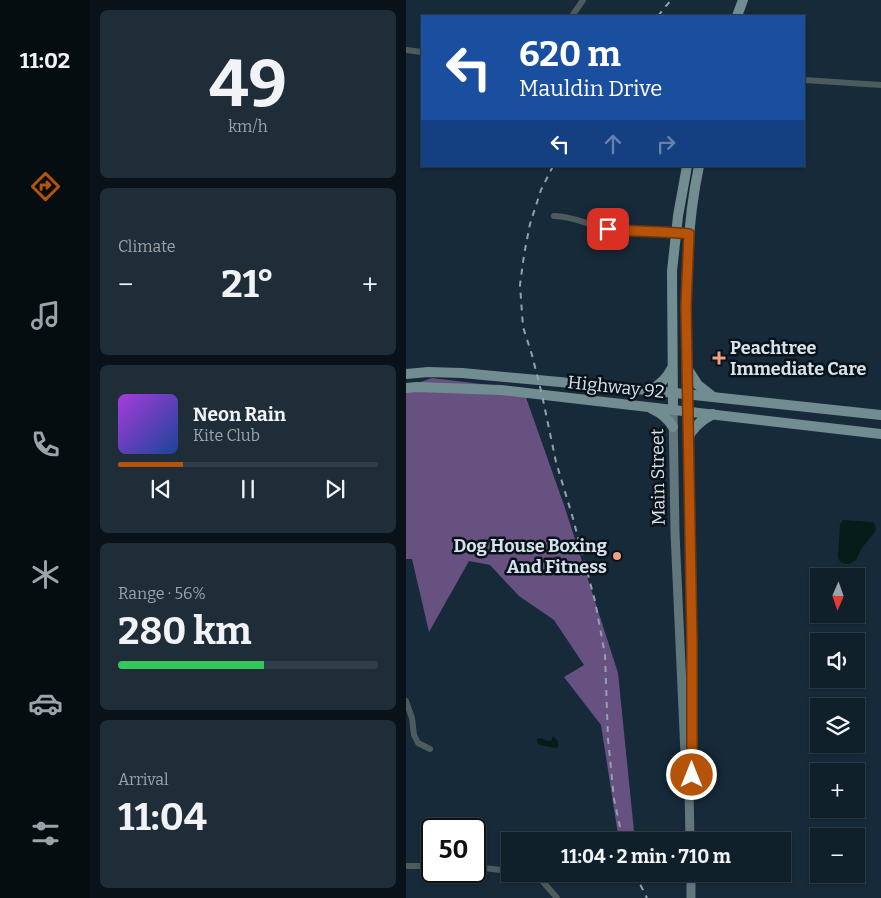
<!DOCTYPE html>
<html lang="en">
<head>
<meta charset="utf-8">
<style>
	:root { --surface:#10202b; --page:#1e2d37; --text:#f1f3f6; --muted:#9ca3a9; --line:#303e47; --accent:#b45309 }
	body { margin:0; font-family:Bitter,serif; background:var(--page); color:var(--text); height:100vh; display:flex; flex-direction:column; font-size:19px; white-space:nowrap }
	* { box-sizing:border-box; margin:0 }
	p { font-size:16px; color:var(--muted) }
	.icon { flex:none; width:28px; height:28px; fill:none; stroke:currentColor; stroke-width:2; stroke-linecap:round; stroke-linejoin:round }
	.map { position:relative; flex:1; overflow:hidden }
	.sheet { display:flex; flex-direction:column; gap:10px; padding:10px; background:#091218; width:316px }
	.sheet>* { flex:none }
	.hud { position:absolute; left:15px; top:15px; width:384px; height:152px; border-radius:0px; box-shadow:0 1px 4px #0004,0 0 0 1px var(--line); background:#1a4fa0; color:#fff; overflow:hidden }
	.needle { width:32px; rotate:182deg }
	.fabs { position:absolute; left:404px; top:568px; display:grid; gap:10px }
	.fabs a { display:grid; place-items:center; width:55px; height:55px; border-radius:0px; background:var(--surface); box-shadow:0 1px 4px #0004,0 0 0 1px var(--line); font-size:25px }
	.speed { position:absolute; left:15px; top:818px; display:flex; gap:10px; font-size:25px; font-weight:700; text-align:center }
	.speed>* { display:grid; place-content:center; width:65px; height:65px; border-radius:50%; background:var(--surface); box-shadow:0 1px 4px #0004,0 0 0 1px var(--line); line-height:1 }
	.speed .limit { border:2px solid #111; border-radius:8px; background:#fff; color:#111 }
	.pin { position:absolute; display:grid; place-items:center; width:42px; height:42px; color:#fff; margin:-21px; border-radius:10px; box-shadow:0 2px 8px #0006 }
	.me { position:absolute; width:55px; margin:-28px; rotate:0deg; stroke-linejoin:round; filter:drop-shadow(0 0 4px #0008) }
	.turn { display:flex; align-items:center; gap:18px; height:105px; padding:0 15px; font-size:22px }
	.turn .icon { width:65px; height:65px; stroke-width:2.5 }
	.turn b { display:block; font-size:35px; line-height:42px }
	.lanes { display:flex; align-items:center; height:48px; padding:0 15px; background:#0003; justify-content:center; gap:25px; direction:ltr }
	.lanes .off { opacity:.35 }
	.big { font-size:38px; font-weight:700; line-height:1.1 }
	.sheet .widget { flex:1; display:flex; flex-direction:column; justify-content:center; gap:8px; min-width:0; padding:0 18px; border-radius:8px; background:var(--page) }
	.sheet .dial { align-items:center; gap:0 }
	.dial b { font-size:65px; line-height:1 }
	.song { display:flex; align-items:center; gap:15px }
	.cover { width:60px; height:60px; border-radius:8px; background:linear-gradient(135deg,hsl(280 70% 55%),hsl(220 70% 35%)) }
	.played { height:5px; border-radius:2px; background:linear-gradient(90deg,var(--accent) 25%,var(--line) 25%) }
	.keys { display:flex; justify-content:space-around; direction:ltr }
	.heat { display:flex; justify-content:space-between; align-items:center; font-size:28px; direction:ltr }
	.charge { height:8px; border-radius:4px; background:linear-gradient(90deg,#34c759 56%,var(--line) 0) }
	.trip { position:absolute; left:95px; top:832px; width:290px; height:50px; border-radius:0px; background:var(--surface); box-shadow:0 1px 4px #0004,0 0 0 1px var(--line); font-weight:700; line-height:50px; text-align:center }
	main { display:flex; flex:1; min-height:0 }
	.menu { display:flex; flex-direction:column; width:90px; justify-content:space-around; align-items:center; background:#060d11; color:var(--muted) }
	.menu .icon { width:35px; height:35px }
	.menu .selected { color:var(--accent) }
	.menu b { font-size:22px; color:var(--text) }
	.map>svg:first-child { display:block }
	.forest { fill:#675181 }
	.water { fill:#051c18 }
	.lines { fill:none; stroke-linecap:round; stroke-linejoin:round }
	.street { stroke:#4d5b5d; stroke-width:6 }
	.secondary { stroke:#62777b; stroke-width:9 }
	.primary { stroke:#718d91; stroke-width:10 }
	.rail { stroke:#92a1ad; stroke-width:2; stroke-dasharray:6 6; stroke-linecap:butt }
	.route-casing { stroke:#753606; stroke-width:12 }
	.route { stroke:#b45309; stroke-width:9 }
	.poi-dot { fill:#f2a081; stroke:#091218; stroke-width:2 }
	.labels { text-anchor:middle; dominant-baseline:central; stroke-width:5; stroke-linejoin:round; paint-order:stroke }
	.poi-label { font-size:18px; font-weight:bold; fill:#d5e1eb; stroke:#091218; text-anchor:start }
	.street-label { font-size:18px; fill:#d5e1eb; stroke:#091218 }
</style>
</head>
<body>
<main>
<nav class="menu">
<b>11:02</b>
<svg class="icon selected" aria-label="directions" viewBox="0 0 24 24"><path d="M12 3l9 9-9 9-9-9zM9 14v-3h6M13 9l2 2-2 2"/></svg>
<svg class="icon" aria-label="music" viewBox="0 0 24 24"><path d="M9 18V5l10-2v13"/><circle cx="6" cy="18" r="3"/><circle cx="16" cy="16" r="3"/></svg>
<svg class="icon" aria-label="phone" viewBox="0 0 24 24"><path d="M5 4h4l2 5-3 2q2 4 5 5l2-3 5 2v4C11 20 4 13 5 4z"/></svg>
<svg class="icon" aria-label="climate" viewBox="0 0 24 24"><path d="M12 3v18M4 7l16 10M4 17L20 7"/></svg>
<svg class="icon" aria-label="car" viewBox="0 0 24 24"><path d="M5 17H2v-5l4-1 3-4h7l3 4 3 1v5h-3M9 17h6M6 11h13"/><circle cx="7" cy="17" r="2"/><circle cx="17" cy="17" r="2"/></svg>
<svg class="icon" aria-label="filters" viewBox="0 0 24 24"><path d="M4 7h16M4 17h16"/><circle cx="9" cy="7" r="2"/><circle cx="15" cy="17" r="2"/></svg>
</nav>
<section class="sheet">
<div class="widget dial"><b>49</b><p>km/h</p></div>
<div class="widget"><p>Climate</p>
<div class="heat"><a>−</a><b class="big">21°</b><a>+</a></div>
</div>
<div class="widget">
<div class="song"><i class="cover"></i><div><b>Neon Rain</b><p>Kite Club</p></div></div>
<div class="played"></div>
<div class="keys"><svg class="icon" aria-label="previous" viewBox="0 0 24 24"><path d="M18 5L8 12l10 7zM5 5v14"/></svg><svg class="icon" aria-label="pause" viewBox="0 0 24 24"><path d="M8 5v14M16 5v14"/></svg><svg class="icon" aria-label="next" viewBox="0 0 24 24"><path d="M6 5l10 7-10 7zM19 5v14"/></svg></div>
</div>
<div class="widget"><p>Range · 56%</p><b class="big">280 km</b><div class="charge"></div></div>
<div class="widget"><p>Arrival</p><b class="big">11:04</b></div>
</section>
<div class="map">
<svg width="475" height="898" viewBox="0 0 475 898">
	<rect width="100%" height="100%" fill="#162a39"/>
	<path class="forest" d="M26 378 117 389 159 508 212 673 229 841H213L195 725 158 677 178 665 148 620 113 596 84 565 63 561 23 632 6 559H0V387Z"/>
	<g class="water">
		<path d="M437 520 464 522 468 523 470 528 469 532 455 549 450 560 443 564C436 564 432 562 432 555L434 524Z"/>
		<path d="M147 736 152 741V747L149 748C148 748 135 745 134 745 131 743 131 742 131 739L135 738 139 740 145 741Z"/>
		<path d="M410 789H412V809H449L448 812 445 814H440L408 813 405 811V809Z"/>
	</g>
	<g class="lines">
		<g class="street">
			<path d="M166 16 177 0"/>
			<path d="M0 50 16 52"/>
			<path d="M398 80 475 85"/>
			<path d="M148 216C167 216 183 225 201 229 219 233 237 230 255 231 265 232 274 233 283 234"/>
			<path d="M0 701 6 718 8 735 12 743 24 749"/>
			<path d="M0 866H26"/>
			<path d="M69 867 104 871"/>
			<path d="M125 874 132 876 151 898"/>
		</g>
		<g class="secondary">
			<path d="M267 410 269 533 280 776 283 788 284 841"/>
			<path d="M282 411 286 642V775L283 788"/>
			<path d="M285 874V898"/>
		</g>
		<g class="primary">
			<path d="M331 16 337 0"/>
			<path d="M281 368 292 385 306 396"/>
			<path d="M0 374 22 372 56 373 241 390 475 415"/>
			<path d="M0 388 11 387 95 390 475 434"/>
			<path d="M244 390C254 385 261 378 266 368"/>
			<path d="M246 409C255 413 262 419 267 427"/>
			<path d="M267 410 266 271 272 216 281 166"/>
			<path d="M282 411C280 330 276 246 293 166"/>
			<path d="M282 439C286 427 296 420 307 414"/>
		</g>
		<g class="rail">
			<path d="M252 16 265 0"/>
			<path d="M147 166 135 190 124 224 118 255 114 285 117 327 126 355 136 395 150 462 166 515 189 601 199 655 202 739 208 799 214 827 218 841"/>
			<path d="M229 874 241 898"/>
		</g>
	</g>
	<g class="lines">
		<defs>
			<path id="route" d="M202 229C229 232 256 231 283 234L280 306 286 642V775"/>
		</defs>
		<use href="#route" class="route-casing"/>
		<use href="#route" class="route"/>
	</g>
	<g class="poi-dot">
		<path d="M310.5 350.5h5v5h5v5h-5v5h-5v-5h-5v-5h5z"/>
		<circle cx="211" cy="556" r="5"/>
	</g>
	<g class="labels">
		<g class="poi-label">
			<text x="324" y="348">Peachtree<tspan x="324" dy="21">Immediate Care</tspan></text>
			<text x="201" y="546" text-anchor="end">Dog House Boxing<tspan x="201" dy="21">And Fitness</tspan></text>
		</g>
		<g class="street-label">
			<text transform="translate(210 387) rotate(6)">Highway 92</text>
			<text transform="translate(252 477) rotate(-91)">Main Street</text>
		</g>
	</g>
</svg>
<div class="fabs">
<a><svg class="needle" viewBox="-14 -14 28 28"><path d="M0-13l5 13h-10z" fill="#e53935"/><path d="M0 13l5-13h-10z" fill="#9ca3a9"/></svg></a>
<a><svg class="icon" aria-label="sound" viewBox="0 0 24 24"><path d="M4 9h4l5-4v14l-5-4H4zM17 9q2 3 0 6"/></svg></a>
<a><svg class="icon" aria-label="layers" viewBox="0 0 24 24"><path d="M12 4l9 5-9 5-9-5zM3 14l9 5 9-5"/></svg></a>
<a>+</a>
<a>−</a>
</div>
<div class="speed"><div class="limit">50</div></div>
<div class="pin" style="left:202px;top:229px;background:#d93025"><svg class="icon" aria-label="arrive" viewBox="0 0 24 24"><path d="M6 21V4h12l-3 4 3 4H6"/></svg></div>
<svg class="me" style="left:286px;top:775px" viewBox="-20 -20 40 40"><circle r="17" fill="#b45309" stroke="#fff" stroke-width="3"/><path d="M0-11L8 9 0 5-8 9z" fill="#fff"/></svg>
<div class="trip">11:04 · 2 min · 710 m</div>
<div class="hud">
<div class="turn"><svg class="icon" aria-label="left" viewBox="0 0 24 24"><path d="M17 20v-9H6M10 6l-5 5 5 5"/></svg><div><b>620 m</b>Mauldin Drive</div></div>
<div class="lanes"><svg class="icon" aria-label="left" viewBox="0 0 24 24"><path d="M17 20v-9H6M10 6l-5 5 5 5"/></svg><svg class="icon off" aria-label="ahead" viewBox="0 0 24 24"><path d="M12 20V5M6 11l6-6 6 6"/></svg><svg class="icon off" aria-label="right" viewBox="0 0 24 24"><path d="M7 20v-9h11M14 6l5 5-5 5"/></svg></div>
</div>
</div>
</main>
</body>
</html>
